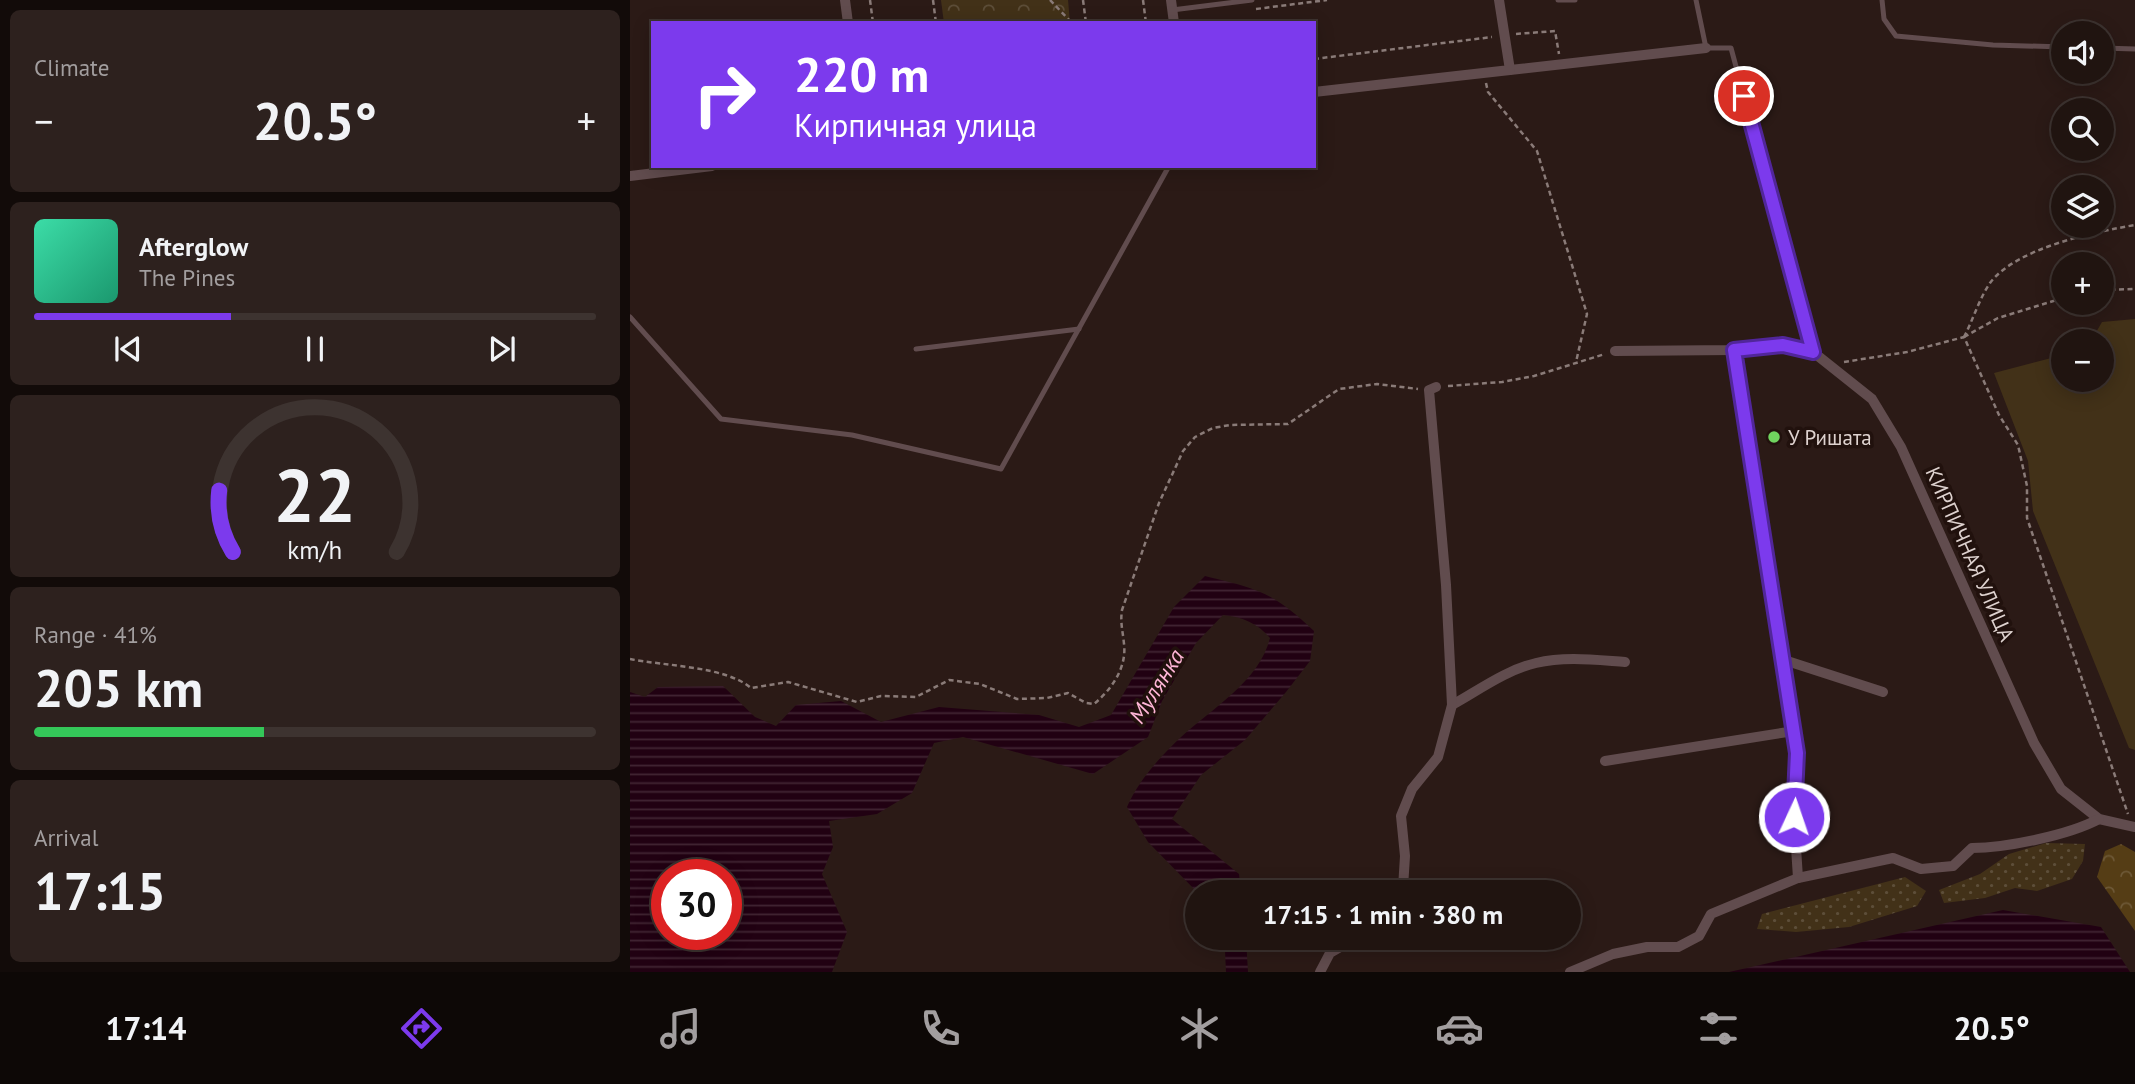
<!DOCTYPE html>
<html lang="en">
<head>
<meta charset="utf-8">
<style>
	:root { --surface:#201410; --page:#2d211e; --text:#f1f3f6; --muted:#a29e9f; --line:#3d3330; --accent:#7c3aed }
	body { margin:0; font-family:"PT Sans",sans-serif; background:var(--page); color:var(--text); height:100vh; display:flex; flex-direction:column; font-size:26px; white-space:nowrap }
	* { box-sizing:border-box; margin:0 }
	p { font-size:23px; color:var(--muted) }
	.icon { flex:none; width:38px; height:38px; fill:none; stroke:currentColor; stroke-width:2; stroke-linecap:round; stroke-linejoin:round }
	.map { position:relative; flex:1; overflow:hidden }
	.sheet { display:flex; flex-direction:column; gap:10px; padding:10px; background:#120b09; width:630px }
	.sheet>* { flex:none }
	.guide { position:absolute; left:21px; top:21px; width:665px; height:147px; border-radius:0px; box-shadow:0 4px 18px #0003,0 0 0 2px var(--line); background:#7c3aed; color:#fff; overflow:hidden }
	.fabs { position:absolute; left:1421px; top:21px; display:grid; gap:14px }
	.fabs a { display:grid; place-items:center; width:63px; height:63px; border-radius:50%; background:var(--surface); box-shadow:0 4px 18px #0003,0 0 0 2px var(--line); font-size:35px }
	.speed { position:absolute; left:21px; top:859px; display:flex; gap:14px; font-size:35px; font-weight:700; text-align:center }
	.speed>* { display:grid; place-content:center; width:91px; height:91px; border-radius:50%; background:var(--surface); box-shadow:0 4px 18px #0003,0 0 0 2px var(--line); line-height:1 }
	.speed .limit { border:10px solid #d22; background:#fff; color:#111 }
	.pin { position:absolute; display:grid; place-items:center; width:60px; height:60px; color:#fff; margin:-30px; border:4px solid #fff; border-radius:50%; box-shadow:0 2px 7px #0007 }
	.me { position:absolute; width:77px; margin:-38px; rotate:3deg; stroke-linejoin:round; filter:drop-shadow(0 0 5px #0008) }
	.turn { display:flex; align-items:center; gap:24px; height:147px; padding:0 28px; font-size:32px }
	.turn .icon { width:91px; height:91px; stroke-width:2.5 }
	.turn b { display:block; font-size:49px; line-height:60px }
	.big { font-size:52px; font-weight:700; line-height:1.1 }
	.sheet .card { flex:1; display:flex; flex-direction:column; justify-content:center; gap:10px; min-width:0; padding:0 24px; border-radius:10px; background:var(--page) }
	.sheet .dial { align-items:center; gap:0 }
	.dial svg { height:182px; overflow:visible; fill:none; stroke:var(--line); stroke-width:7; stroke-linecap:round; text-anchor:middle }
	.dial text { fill:var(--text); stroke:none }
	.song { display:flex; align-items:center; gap:21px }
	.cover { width:84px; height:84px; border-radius:10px; background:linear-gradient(135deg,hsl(160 70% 55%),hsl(160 70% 35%)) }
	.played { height:7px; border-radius:4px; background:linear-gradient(90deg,var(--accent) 35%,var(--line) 35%) }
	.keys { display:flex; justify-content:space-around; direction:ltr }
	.heat { display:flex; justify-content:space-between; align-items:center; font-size:38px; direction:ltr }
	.charge { height:10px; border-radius:5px; background:linear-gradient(90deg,#34c759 41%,var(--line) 0) }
	.trip { position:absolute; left:555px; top:880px; width:396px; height:70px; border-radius:35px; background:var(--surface); box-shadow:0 4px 18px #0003,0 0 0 2px var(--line); font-weight:700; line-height:70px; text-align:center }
	.tab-bar { display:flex; height:112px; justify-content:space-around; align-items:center; background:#0d0806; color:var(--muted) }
	.tab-bar .icon { width:49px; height:49px }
	.tab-bar .on { color:var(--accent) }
	.tab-bar b { font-size:32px; color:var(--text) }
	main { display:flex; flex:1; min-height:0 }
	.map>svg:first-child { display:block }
	.grass { fill:url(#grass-dots) }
	.forest { fill:url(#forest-crowns) }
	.park { fill:url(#park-crowns) }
	.garden { fill:#423118 }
	.water { fill:url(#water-rules); fill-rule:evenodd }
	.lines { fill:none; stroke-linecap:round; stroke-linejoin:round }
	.path { stroke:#8a7b78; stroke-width:2.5; stroke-dasharray:5 3.5; stroke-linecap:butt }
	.service { stroke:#614c4e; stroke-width:5 }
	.minor { stroke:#614c4e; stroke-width:10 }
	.route-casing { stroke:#51269a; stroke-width:18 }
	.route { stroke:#7c3aed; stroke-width:12 }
	.poi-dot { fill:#70d35f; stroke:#21110d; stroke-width:2.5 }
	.labels { text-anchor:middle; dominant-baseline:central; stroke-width:7; stroke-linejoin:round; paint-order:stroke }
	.poi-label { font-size:21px; fill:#ded2cf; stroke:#21110d; text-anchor:start }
	.street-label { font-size:21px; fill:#ded2cf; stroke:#21110d }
	.water-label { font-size:23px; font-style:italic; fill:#feb5d6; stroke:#21110d }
</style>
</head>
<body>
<main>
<section class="sheet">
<div class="card"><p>Climate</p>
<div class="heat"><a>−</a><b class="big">20.5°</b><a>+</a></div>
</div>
<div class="card">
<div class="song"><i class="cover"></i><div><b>Afterglow</b><p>The Pines</p></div></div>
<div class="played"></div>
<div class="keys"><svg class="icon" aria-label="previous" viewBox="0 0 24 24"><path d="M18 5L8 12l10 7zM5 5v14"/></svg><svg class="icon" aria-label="pause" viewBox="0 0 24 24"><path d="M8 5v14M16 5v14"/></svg><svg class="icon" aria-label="next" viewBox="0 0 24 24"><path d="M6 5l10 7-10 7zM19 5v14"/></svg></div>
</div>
<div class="card dial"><svg viewBox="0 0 100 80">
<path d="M14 69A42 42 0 1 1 86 69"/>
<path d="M14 69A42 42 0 0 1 8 42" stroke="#7c3aed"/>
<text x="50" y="56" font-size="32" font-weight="700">22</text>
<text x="50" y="72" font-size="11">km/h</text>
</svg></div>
<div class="card"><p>Range · 41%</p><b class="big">205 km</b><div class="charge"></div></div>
<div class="card"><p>Arrival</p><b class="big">17:15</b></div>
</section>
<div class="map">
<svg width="1505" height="972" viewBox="0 0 1505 972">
	<defs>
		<pattern id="grass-dots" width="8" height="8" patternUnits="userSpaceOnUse" patternTransform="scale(1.75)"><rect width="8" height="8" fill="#423118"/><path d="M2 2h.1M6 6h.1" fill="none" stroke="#5d4e39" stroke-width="1.8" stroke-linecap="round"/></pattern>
		<pattern id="forest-crowns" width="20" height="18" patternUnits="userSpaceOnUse" patternTransform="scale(1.75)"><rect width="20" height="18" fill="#553d15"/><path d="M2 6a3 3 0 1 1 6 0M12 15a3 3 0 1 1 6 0" fill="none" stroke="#6d5836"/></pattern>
		<pattern id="park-crowns" width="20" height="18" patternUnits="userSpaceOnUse" patternTransform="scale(1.75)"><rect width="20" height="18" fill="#423118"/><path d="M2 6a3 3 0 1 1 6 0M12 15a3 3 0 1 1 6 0" fill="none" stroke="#5d4e39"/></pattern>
		<pattern id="water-rules" width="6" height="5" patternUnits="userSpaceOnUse" patternTransform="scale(1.75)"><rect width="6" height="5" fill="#210112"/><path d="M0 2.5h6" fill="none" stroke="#412533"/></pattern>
	</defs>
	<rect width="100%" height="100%" fill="#2b1a16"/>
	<g class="grass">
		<path d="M1416 843 1455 844 1453 861 1442 879 1407 891 1385 888 1355 898 1314 903 1309 890 1350 874 1379 854Z"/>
		<path d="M1275 877 1296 891 1287 906 1219 927 1166 932 1127 929 1132 914Z"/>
	</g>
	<path class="forest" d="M1491 844 1505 852V931L1467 877 1475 851Z"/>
	<path class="park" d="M311 0H438L440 23H314Z"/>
	<path class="garden" d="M1505 319V750L1499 748 1403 511 1398 461 1364 373 1433 355V380H1472V341H1461L1472 322Z"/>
	<g class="water">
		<path d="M575 576C628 589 643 592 684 631L680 661 656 692 615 740 571 775 542 819 609 874 611 892H567L518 842 497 807C509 780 529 758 550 738 582 708 629 682 640 638 627 623 613 617 593 615L566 643 532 701 518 737 463 774 333 737 304 743 282 793 247 814 199 821 203 847 192 874 217 932 202 972H0V692L15 697 28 687 93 686 125 717 146 726 166 705 211 701 251 722 309 707 409 715 449 727 481 715 544 607ZM37 875H96V934H37Z"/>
		<path d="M1373 910 1471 927 1500 972H1099Z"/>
		<path d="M590 938H616L618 972H596L595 951Z"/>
	</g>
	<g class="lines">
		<g class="path">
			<path d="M240 0 243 23"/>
			<path d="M303 0 306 23"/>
			<path d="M420 0 442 23"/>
			<path d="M453 0 456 23"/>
			<path d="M513 0 516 23"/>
			<path d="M626 9 697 0"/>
			<path d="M886 34 925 31 929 54"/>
			<path d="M684 59 862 37"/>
			<path d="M856 83 858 92 907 151 957 314 946 362"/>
			<path d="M1472 290 1505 289"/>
			<path d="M1334 337C1343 320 1349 299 1360 283 1386 248 1464 232 1505 225"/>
			<path d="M1334 337 1368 318 1433 298"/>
			<path d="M1214 362 1277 352 1334 337 1369 415 1388 445 1397 486V518L1498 814"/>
			<path d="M818 386 872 382 904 376 975 354"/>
			<path d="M0 659C34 666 95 666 121 688L158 682 227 702 251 696 286 697 319 680 350 684 387 699 417 698 438 693 456 703 464 704C481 690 497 668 494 644 493 632 490 623 492 610L529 503 553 451 565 437 583 428 600 425 658 424 709 389 747 384 788 389"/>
		</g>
		<g class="service">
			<path d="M928 0H945"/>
			<path d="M1066 0 1076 48H1101L1183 352"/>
			<path d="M1252 0 1254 19 1266 36 1363 45 1433 47"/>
			<path d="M542 10 622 0"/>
			<path d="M1472 48 1505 49"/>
			<path d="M0 317 91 419 222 435 371 469 539 166"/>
			<path d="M286 349 449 329"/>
		</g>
		<g class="minor">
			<path d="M215 0 218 23"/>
			<path d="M541 0 544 23"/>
			<path d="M880 70 1076 48"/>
			<path d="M684 92 880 70 869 0"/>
			<path d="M0 176 82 166"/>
			<path d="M1104 350 1167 753 1164 817 1168 878"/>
			<path d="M985 351 1104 350 1153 345 1183 352 1242 399 1271 447 1404 743 1431 789 1469 819 1505 827"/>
			<path d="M1151 659 1253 692"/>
			<path d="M822 705C849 690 876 670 906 663 935 656 966 660 995 662"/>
			<path d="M975 761 1164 731"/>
			<path d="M768 892 773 888 775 856 771 816 782 789 808 757 822 705 816 585 799 390 806 387"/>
			<path d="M690 972 700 953 726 938"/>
			<path d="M940 972 983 954 1017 947H1048L1069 936 1081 914 1168 878 1263 858 1291 869 1323 866 1342 848C1376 848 1439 835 1469 819"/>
		</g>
	</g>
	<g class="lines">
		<defs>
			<path id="route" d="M1114 96 1183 352 1153 345 1104 350 1167 753 1164 817"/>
		</defs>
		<use href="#route" class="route-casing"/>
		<use href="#route" class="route"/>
	</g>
	<circle class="poi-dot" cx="1144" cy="437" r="7"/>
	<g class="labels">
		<g class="poi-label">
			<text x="1158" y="437">У Ришата</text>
		</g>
		<g class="street-label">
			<text transform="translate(1340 554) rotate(66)">КИРПИЧНАЯ УЛИЦА</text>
		</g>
		<g class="water-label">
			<text transform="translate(526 686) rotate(-58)">Мулянка</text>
		</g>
	</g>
</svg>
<div class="fabs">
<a><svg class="icon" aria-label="sound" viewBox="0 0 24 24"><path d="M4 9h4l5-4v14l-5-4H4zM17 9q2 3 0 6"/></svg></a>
<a><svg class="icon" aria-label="search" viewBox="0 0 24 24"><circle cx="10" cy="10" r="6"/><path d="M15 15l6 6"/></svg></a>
<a><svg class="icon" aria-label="layers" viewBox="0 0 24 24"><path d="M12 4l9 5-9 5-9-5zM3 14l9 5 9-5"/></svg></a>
<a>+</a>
<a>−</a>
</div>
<div class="speed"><div class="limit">30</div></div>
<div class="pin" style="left:1114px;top:96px;background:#d93025"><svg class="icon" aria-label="arrive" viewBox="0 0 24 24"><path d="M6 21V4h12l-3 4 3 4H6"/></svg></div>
<svg class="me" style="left:1164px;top:817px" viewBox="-20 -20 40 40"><circle r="17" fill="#7c3aed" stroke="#fff" stroke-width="3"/><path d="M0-11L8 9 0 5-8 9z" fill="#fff"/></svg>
<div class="trip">17:15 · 1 min · 380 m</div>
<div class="guide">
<div class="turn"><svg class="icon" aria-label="right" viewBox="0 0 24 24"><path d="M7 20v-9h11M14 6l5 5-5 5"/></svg><div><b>220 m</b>Кирпичная улица</div></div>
</div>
</div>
</main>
<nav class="tab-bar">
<b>17:14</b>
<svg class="icon on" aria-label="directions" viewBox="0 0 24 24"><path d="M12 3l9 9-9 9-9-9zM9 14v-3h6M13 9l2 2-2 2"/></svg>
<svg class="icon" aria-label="music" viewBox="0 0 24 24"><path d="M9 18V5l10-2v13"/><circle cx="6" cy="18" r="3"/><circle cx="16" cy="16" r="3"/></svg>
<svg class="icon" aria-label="phone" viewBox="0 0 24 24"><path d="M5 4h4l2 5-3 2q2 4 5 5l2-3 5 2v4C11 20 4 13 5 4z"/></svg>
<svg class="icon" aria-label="climate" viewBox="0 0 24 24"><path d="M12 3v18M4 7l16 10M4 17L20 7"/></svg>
<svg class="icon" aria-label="car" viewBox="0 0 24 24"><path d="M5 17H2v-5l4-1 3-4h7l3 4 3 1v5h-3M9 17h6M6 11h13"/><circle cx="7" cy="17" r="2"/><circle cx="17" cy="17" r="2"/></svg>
<svg class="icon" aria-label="filters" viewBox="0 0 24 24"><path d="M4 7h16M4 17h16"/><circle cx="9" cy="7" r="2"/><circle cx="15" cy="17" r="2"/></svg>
<b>20.5°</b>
</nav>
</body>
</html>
